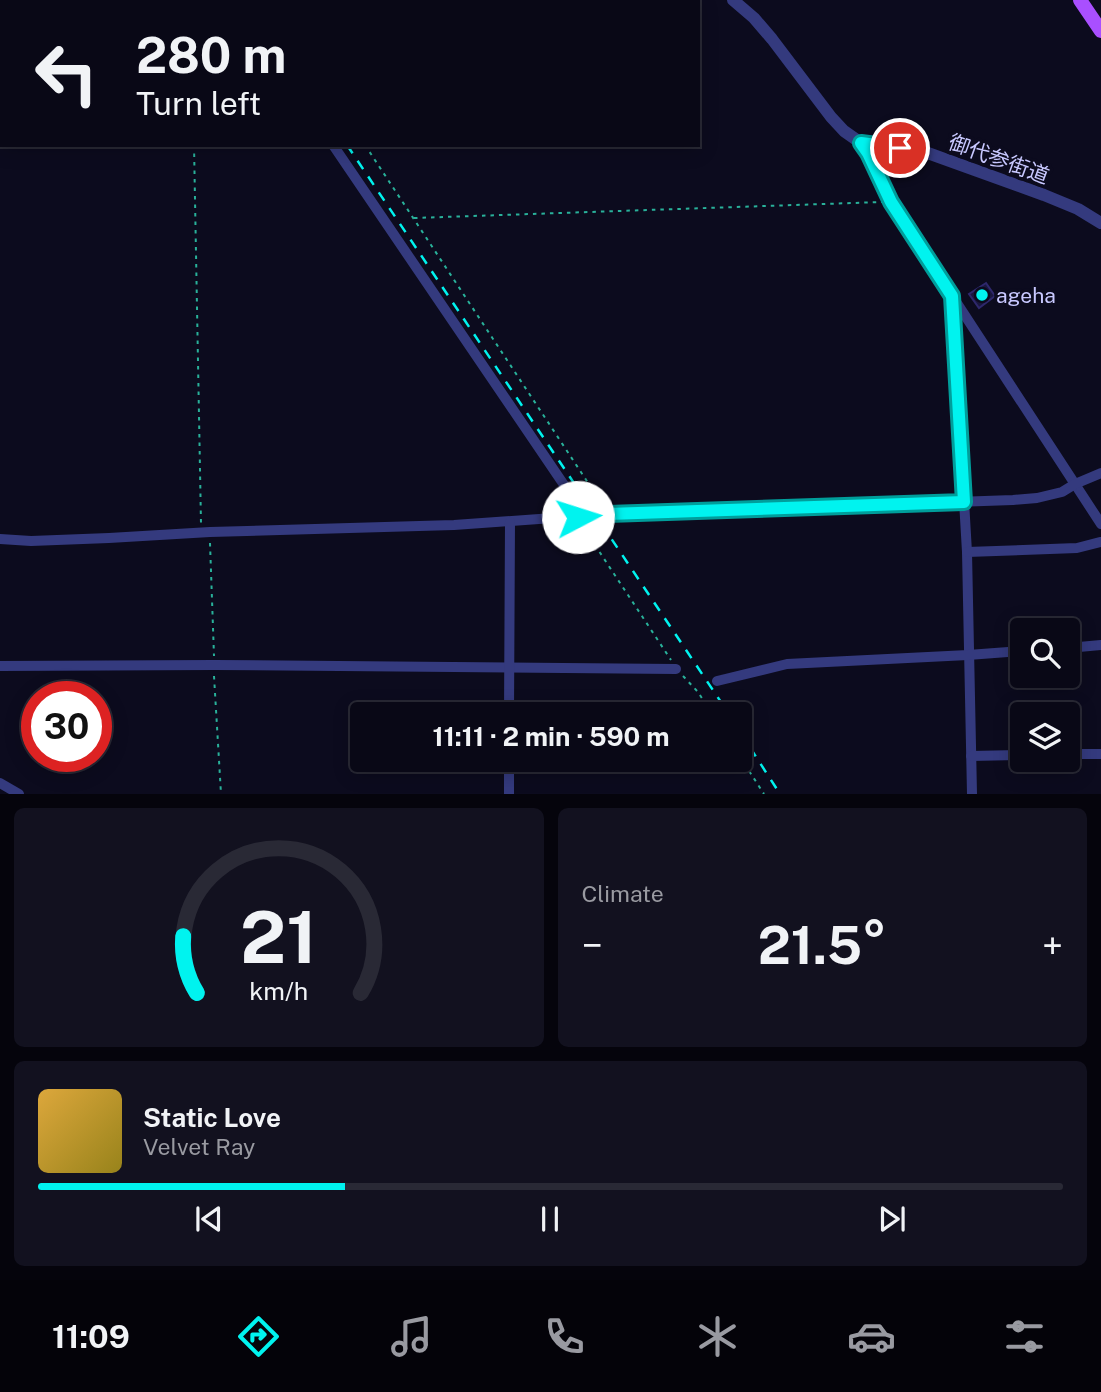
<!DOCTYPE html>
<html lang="en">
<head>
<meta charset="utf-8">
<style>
	:root { --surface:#090816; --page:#12111f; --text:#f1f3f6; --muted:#999aa1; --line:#292935; --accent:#00f3ef }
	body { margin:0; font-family:"Public Sans","Noto Sans JP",sans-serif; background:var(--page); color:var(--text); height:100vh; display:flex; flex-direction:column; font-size:26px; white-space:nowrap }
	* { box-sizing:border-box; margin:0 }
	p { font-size:23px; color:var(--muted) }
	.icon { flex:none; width:38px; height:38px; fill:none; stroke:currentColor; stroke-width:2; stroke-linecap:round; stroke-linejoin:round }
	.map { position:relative; height:794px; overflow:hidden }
	.side { display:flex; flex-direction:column; gap:14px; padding:14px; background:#05040c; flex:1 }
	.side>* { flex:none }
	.banner { position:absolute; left:0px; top:0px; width:700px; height:147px; box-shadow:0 4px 18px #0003,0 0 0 2px var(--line); background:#090816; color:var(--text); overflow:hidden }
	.controls { position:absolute; left:1010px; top:618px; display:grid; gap:14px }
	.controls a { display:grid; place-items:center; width:70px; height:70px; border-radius:7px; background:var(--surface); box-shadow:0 4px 18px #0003,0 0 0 2px var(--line); font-size:35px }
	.speed { position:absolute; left:21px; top:681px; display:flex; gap:14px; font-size:35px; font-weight:700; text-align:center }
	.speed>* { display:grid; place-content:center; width:91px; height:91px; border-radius:50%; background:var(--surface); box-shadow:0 4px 18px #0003,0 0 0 2px var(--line); line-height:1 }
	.speed .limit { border:10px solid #d22; background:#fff; color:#111 }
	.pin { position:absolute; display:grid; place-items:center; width:60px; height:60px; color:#fff; margin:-30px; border:4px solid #fff; border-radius:50%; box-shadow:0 2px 7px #0007 }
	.me { position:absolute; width:77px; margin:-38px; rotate:85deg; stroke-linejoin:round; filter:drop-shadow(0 0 5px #0008) }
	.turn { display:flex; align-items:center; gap:24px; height:147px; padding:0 21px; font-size:32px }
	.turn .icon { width:91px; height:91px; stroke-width:2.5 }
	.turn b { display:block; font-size:49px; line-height:60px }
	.big { font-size:52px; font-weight:700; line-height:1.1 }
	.side .tile { flex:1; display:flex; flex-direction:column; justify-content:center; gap:10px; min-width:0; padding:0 24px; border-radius:10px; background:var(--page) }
	.side .dial { align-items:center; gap:0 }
	.dial svg { height:182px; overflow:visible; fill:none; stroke:var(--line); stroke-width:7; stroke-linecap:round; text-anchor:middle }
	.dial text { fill:var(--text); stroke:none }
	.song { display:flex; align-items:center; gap:21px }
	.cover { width:84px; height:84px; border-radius:10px; background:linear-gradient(135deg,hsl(40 70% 55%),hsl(50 70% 35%)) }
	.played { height:7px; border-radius:4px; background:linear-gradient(90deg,var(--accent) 30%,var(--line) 30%) }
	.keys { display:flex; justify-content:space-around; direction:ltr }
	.heat { display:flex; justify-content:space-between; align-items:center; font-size:38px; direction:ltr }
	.side .tiles { flex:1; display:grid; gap:14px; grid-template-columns:1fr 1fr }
	.tile:last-child { grid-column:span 2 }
	.trip { position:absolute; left:350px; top:702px; width:402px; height:70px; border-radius:7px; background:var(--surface); box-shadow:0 4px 18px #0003,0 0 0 2px var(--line); font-weight:700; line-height:70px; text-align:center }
	.tab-bar { display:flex; height:112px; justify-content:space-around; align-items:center; background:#040309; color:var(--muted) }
	.tab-bar .icon { width:49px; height:49px }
	.tab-bar .current { color:var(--accent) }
	.tab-bar b { font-size:32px; color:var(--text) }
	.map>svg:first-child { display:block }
	.building { fill:#1a173f; stroke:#2e286c; stroke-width:2 }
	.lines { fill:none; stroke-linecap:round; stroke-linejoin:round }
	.path { stroke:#29b19a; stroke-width:2; stroke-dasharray:3.5 5; stroke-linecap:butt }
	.minor { stroke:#343a7e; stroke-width:10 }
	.tertiary { stroke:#343a7e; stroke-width:12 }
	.primary { stroke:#a94fff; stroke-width:14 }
	.rail { stroke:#00f3ef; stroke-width:2.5; stroke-dasharray:10 9; stroke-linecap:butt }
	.route-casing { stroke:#009e9b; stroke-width:18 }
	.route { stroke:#00f3ef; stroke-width:12 }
	.poi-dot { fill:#00f3ef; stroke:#0c0b1e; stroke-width:2.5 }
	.labels { text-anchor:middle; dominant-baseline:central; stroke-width:7; stroke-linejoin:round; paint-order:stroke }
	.street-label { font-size:21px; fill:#c8c8ff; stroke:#0c0b1e }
	.poi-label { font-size:21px; fill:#c8c8ff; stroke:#0c0b1e; text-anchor:start }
</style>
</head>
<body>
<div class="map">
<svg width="1101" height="794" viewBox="0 0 1101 794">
	<rect width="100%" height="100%" fill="#0c0b1e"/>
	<path class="building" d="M986 283 995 296 979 308 969 294Z"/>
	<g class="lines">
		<g class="path">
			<path d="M294 2 295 0"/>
			<path d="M194 145 201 524"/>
			<path d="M365 145 602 504"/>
			<path d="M414 218 882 202"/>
			<path d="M572 526 573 530H585L671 660"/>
			<path d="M210 543 214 656"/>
			<path d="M214 676 221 794"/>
			<path d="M683 676 698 692 712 714"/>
			<path d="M740 757 764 794"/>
		</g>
		<g class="minor">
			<path d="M235 0 236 2"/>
			<path d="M522 2 524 0"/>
			<path d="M653 2 655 0"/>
			<path d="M0 73H2"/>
			<path d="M861 143 868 153 891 202 1101 524"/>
			<path d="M333 145 577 504 578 517"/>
			<path d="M952 296 967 552 972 794"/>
			<path d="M0 539 31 541 109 538 210 532 454 525 608 514 1013 500 1037 498 1062 492 1075 484 1101 473"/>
			<path d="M967 552 1077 548 1100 542"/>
			<path d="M1068 648 1101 645"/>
			<path d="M0 666 214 665 676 669"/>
			<path d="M717 681 787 664 968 655 1022 651"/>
			<path d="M509 714 510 522"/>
			<path d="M1068 754H1101"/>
			<path d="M971 756 1022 755"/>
			<path d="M0 783 19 794"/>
			<path d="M509 794V760"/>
		</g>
		<path class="tertiary" d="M733 0 754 18 772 39 831 117 844 131 861 143 925 152 1044 195 1078 209 1101 223"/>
		<path class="primary" d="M1080 0 1101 31"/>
		<g class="rail">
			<path d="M249 0 250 2"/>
			<path d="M347 145 729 714"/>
			<path d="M740 732 780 794"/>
		</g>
	</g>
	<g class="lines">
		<defs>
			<path id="route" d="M578 517 608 514 964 502 952 296 891 202 868 153 861 143 900 148"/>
		</defs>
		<use href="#route" class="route-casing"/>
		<use href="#route" class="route"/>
	</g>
	<circle class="poi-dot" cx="982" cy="295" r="7"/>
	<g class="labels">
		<g class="street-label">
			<text transform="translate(999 159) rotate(20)">御代参街道</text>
		</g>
		<g class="poi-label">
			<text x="996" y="295">ageha</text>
		</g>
	</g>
</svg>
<div class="controls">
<a><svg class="icon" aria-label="search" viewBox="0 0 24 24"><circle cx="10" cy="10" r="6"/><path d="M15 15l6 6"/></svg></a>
<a><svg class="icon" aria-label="layers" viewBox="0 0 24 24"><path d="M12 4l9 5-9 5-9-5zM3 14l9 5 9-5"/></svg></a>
</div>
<div class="speed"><div class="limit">30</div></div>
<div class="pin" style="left:900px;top:148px;background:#d93025"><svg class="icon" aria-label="arrive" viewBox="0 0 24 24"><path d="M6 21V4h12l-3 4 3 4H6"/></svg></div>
<svg class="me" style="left:578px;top:517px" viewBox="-20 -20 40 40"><circle r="19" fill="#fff"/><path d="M0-13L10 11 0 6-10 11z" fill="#00f3ef"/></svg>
<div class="trip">11:11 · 2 min · 590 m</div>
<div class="banner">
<div class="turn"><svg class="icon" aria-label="left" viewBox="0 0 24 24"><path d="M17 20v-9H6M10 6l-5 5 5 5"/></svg><div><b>280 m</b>Turn left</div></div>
</div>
</div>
<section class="side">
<div class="tiles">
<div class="tile dial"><svg viewBox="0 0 100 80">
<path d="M14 69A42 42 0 1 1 86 69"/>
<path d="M14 69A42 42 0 0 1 8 44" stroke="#00f3ef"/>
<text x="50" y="56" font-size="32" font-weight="700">21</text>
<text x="50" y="72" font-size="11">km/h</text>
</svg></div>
<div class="tile"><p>Climate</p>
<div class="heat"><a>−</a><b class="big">21.5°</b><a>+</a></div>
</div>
<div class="tile">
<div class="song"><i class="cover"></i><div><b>Static Love</b><p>Velvet Ray</p></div></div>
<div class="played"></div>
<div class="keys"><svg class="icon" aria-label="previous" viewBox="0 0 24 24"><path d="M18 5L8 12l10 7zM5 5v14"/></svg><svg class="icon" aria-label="pause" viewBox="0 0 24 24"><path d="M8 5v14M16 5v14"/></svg><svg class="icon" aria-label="next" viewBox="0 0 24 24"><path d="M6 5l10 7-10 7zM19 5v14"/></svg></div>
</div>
</div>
</section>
<nav class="tab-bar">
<b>11:09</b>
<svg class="icon current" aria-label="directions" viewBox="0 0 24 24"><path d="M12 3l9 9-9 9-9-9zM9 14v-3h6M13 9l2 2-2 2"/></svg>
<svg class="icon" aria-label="music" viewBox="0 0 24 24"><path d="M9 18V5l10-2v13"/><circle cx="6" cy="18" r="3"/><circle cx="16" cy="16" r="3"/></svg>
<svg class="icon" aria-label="phone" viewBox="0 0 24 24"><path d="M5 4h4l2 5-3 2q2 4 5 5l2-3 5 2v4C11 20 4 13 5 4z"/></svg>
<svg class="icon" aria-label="climate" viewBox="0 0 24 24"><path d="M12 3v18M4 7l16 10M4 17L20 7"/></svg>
<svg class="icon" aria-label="car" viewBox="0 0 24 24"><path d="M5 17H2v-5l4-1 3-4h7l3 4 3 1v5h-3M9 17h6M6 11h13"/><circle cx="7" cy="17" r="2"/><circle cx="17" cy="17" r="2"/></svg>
<svg class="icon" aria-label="filters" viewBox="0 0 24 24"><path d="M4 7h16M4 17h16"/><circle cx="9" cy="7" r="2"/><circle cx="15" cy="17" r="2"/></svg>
</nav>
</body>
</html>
